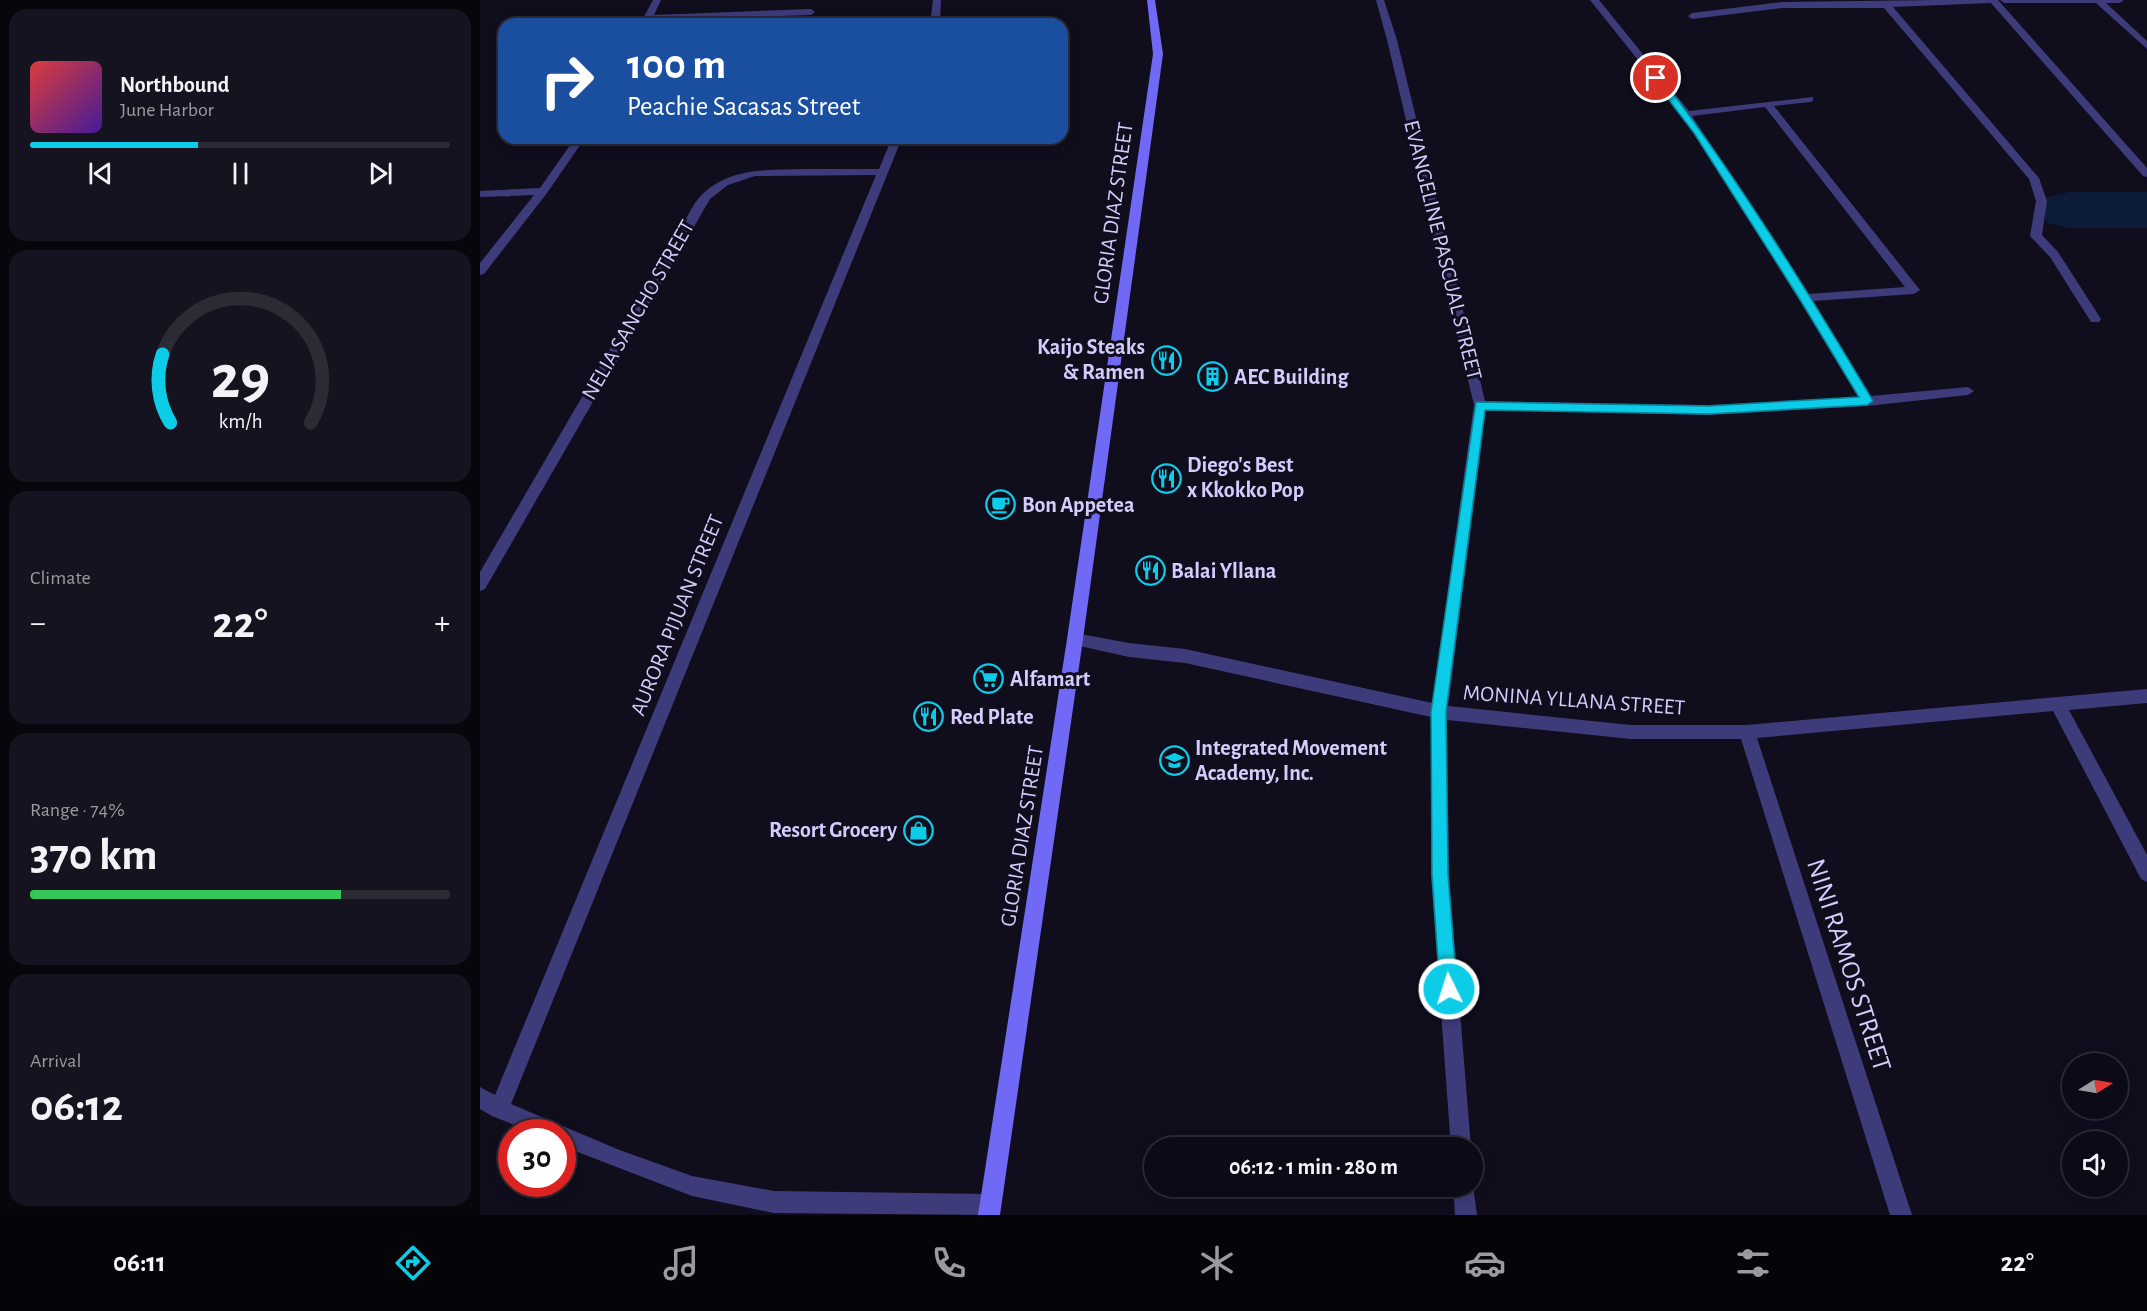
<!DOCTYPE html>
<html lang="en">
<head>
<meta charset="utf-8">
<style>
	:root { --surface:#0c0a16; --page:#15131f; --text:#f1f3f6; --muted:#9a9aa1; --line:#2c2b35; --accent:#0dcce7 }
	body { margin:0; font-family:"Alegreya Sans",sans-serif; background:var(--page); color:var(--text); height:100vh; display:flex; flex-direction:column; font-size:22px; white-space:nowrap }
	* { box-sizing:border-box; margin:0 }
	p { font-size:20px; color:var(--muted) }
	.icon { flex:none; width:33px; height:33px; fill:none; stroke:currentColor; stroke-width:2; stroke-linecap:round; stroke-linejoin:round }
	.map { position:relative; flex:1; overflow:hidden }
	.sheet { display:flex; flex-direction:column; gap:9px; padding:9px; background:#07060c; width:480px }
	.sheet>* { flex:none }
	.top-card { position:absolute; left:18px; top:18px; width:570px; height:126px; border-radius:18px; box-shadow:0 3px 15px #0003,0 0 0 2px var(--line); background:#1a4fa0; color:#fff; overflow:hidden }
	.needle { width:39px; rotate:79deg }
	.tools { position:absolute; left:1582px; top:1053px; display:grid; gap:12px }
	.tools a { display:grid; place-items:center; width:66px; height:66px; border-radius:50%; background:var(--surface); box-shadow:0 3px 15px #0003,0 0 0 2px var(--line); font-size:30px }
	.speed { position:absolute; left:18px; top:1119px; display:flex; gap:12px; font-size:30px; font-weight:700; text-align:center }
	.speed>* { display:grid; place-content:center; width:78px; height:78px; border-radius:50%; background:var(--surface); box-shadow:0 3px 15px #0003,0 0 0 2px var(--line); line-height:1 }
	.speed .limit { border:9px solid #d22; background:#fff; color:#111 }
	.pin { position:absolute; display:grid; place-items:center; width:51px; height:51px; color:#fff; margin:-26px; border:3px solid #fff; border-radius:50%; box-shadow:0 2px 6px #0007 }
	.me { position:absolute; width:66px; margin:-33px; rotate:356deg; stroke-linejoin:round; filter:drop-shadow(0 0 4px #0008) }
	.turn { display:flex; align-items:center; gap:21px; height:126px; padding:0 30px; font-size:27px }
	.turn .icon { width:78px; height:78px; stroke-width:2.5 }
	.turn b { display:block; font-size:42px; line-height:51px }
	.big { font-size:45px; font-weight:700; line-height:1.1 }
	.sheet .tile { flex:1; display:flex; flex-direction:column; justify-content:center; gap:9px; min-width:0; padding:0 21px; border-radius:18px; background:var(--page) }
	.sheet .dial { align-items:center; gap:0 }
	.dial svg { height:156px; overflow:visible; fill:none; stroke:var(--line); stroke-width:7; stroke-linecap:round; text-anchor:middle }
	.dial text { fill:var(--text); stroke:none }
	.song { display:flex; align-items:center; gap:18px }
	.cover { width:72px; height:72px; border-radius:9px; background:linear-gradient(135deg,hsl(0 70% 55%),hsl(260 70% 35%)) }
	.played { height:6px; border-radius:3px; background:linear-gradient(90deg,var(--accent) 40%,var(--line) 40%) }
	.keys { display:flex; justify-content:space-around; direction:ltr }
	.heat { display:flex; justify-content:space-between; align-items:center; font-size:33px; direction:ltr }
	.charge { height:9px; border-radius:4px; background:linear-gradient(90deg,#34c759 74%,var(--line) 0) }
	.trip { position:absolute; left:664px; top:1137px; width:339px; height:60px; border-radius:30px; background:var(--surface); box-shadow:0 3px 15px #0003,0 0 0 2px var(--line); font-weight:700; line-height:60px; text-align:center }
	.dock { display:flex; height:96px; justify-content:space-around; align-items:center; background:#050409; color:var(--muted) }
	.dock .icon { width:42px; height:42px }
	.dock .current { color:var(--accent) }
	.dock b { font-size:27px; color:var(--text) }
	main { display:flex; flex:1; min-height:0 }
	.map>svg:first-child { display:block }
	.lines { fill:none; stroke-linecap:round; stroke-linejoin:round }
	.river { fill:#0b1b38; fill-rule:evenodd }
	.street { fill:#3e3b7a; fill-rule:evenodd }
	.secondary { fill:#7069f6; fill-rule:evenodd }
	.route { fill:#0dcce7; stroke:#088596; stroke-width:1.5 }
	.labels { text-anchor:middle; dominant-baseline:central; stroke-width:6; stroke-linejoin:round; paint-order:stroke }
	.street-label { font-size:22px; fill:#d3ccfc; stroke:#100d1d }
	.poi-label { font-size:22px; font-weight:bold; fill:#d3ccfc; stroke:#100d1d; text-anchor:start }
	.near-street-label { font-size:27px; fill:#d3ccfc; stroke:#100d1d }
</style>
</head>
<body>
<main>
<section class="sheet">
<div class="tile">
<div class="song"><i class="cover"></i><div><b>Northbound</b><p>June Harbor</p></div></div>
<div class="played"></div>
<div class="keys"><svg class="icon" aria-label="previous" viewBox="0 0 24 24"><path d="M18 5L8 12l10 7zM5 5v14"/></svg><svg class="icon" aria-label="pause" viewBox="0 0 24 24"><path d="M8 5v14M16 5v14"/></svg><svg class="icon" aria-label="next" viewBox="0 0 24 24"><path d="M6 5l10 7-10 7zM19 5v14"/></svg></div>
</div>
<div class="tile dial"><svg viewBox="0 0 100 80">
<path d="M14 69A42 42 0 1 1 86 69"/>
<path d="M14 69A42 42 0 0 1 10 34" stroke="#0dcce7"/>
<text x="50" y="56" font-size="32" font-weight="700">29</text>
<text x="50" y="72" font-size="11">km/h</text>
</svg></div>
<div class="tile"><p>Climate</p>
<div class="heat"><a>−</a><b class="big">22°</b><a>+</a></div>
</div>
<div class="tile"><p>Range · 74%</p><b class="big">370 km</b><div class="charge"></div></div>
<div class="tile"><p>Arrival</p><b class="big">06:12</b></div>
</section>
<div class="map">
<svg width="1667" height="1215" viewBox="0 0 1667 1215">
	<rect width="100%" height="100%" fill="#100d1d"/>
	<g class="lines">
		<path class="river" d="M1589 192H1667V228H1589L1568 223 1559 210 1568 197Z"/>
		<g class="street">
			<path d="M173 0H181L174 15 331 9 335 12 331 15 171 21 170 24H160Z"/>
			<path d="M453 0H461L460 24H450Z"/>
			<path d="M896 0H904L917 40 1005 401 1229 405 1378 397 1319 298 1202 115 1110 0H1119L1209 111 1333 97V101L1330 102 1294 106 1440 290 1434 294 1333 301 1391 396 1488 387 1494 391 1488 395 1387 406 1229 415 1006 410 968 706 1151 725H1267L1667 689V703L1589 710 1667 855V882L1661 879 1573 711 1277 738 1432 1215H1410L1261 739H1151L967 720 969 875 991 1148H971L951 875V717L705 663 649 657 595 645 590 644 587 639 590 634 595 633 649 643 705 649 952 703 994 405 907 40ZM1285 107 1425 287 1328 294 1212 116Z"/>
			<path d="M1455 0H1518L1667 168V177L1663 176 1511 3 1413 7 1559 178 1567 201 1562 235 1578 252 1621 319 1619 322H1611L1570 257 1550 236 1556 201 1549 179 1404 8H1302L1212 19 1208 16 1212 13 1302 2Z"/>
			<path d="M1520 0H1644L1640 3H1626L1667 41V49L1616 3H1524Z"/>
			<path d="M95 138H105L67 193 4 274 0 275V263L54 195 0 197V191L60 188Z"/>
			<path d="M412 138H422L31 1104 137 1149 212 1176 294 1191 510 1194 517 1198 521 1205 517 1212 511 1215 294 1213 212 1196 82 1146V1132H52L12 1116 0 1109V1087L15 1095 396 175 275 176 248 185 230 199 5 589 0 591V572L215 203C242 167 284 170 325 169 350 169 374 169 399 169Z"/>
			<path d="M993 1185 997 1215H975L973 1186Z"/>
		</g>
		<path class="secondary" d="M667 0H675L683 54 603 639 520 1215H498L587 639 673 54Z"/>
	</g>
	<path class="route" d="M1173 76H1180C1258 179 1327 290 1393 401L1387 405 1229 414 1005 410 966 712 968 875 977 989 975 995 969 997 962 995 960 989 952 875 951 712 996 402 1229 406 1379 397 1319 298 1214 133 1172 78Z"/>
	<defs>
		<symbol id="restaurant-ring" viewBox="-11 -11 22 22"><circle r="9.5" fill="#100d1d" stroke="#0dcce7" stroke-width="1.5"/><path d="M-5-6h1v4h1v-4h1v4h1v-4h1v5L-1.5 .5V6h-2V.5L-5-1ZM5-6V6H3V1.5H1.5Q1.5-4 5-6Z" fill="#0dcce7"/></symbol>
		<symbol id="building-ring" viewBox="-11 -11 22 22"><circle r="9.5" fill="#100d1d" stroke="#0dcce7" stroke-width="1.5"/><path d="M-4-6H4V6H1V3H-1V6H-4ZM-2.5-4.3h1.7v1.8h-1.7ZM.8-4.3h1.7v1.8H.8ZM-2.5-1h1.7V.8h-1.7ZM.8-1h1.7V.8H.8Z" fill="#0dcce7"/></symbol>
		<symbol id="cafe-ring" viewBox="-11 -11 22 22"><circle r="9.5" fill="#100d1d" stroke="#0dcce7" stroke-width="1.5"/><path d="M-5.5-4.5H6V0H3Q3 3.5 0 3.5H-2.5Q-5.5 3.5-5.5 0ZM3-3.2v2h1.7v-2ZM-6 4.5H4V6H-6Z" fill="#0dcce7"/></symbol>
		<symbol id="supermarket-ring" viewBox="-11 -11 22 22"><circle r="9.5" fill="#100d1d" stroke="#0dcce7" stroke-width="1.5"/><path d="M-6-5.5h2.5l.6 2H6L4.5 2H-2.5L-4.4-4H-6ZM-1.5 3.2a1.3 1.3 0 1 0 .1 0ZM3 3.2a1.3 1.3 0 1 0 .1 0Z" fill="#0dcce7"/></symbol>
		<symbol id="school-ring" viewBox="-11 -11 22 22"><circle r="9.5" fill="#100d1d" stroke="#0dcce7" stroke-width="1.5"/><path d="M0-5L7-2L0 1L-7-2ZM-4 1L0 2.5L4 1V4Q0 6-4 4Z" fill="#0dcce7"/></symbol>
		<symbol id="shop-ring" viewBox="-11 -11 22 22"><circle r="9.5" fill="#100d1d" stroke="#0dcce7" stroke-width="1.5"/><path d="M-5-2.5h2.3a2.7 3.5 0 0 1 5.4 0H5L5.5 6h-11ZM-1.5-2.5h3a1.5 2.3 0 0 0-3 0Z" fill="#0dcce7"/></symbol>
	</defs>
	<g fill-rule="evenodd">
		<use href="#restaurant-ring" x="670" y="344" width="33" height="33"/>
		<use href="#building-ring" x="716" y="360" width="33" height="33"/>
		<use href="#restaurant-ring" x="670" y="462" width="33" height="33"/>
		<use href="#cafe-ring" x="504" y="488" width="33" height="33"/>
		<use href="#restaurant-ring" x="654" y="554" width="33" height="33"/>
		<use href="#supermarket-ring" x="492" y="662" width="33" height="33"/>
		<use href="#restaurant-ring" x="432" y="700" width="33" height="33"/>
		<use href="#school-ring" x="678" y="744" width="33" height="33"/>
		<use href="#shop-ring" x="422" y="814" width="33" height="33"/>
	</g>
	<g class="labels">
		<g class="street-label">
			<text transform="translate(633 213) rotate(-82)">GLORIA DIAZ STREET</text>
			<text transform="translate(963 250) rotate(76)">EVANGELINE PASCUAL STREET</text>
			<text transform="translate(158 310) rotate(-60)">NELIA SANCHO STREET</text>
			<text transform="translate(197 615) rotate(-68)">AURORA PIJUAN STREET</text>
			<text transform="translate(1094 700) rotate(4)">MONINA YLLANA STREET</text>
			<text transform="translate(542 836) rotate(-81)">GLORIA DIAZ STREET</text>
		</g>
		<g class="poi-label">
			<text x="665" y="347" text-anchor="end">Kaijo Steaks<tspan x="665" dy="25">&amp; Ramen</tspan></text>
			<text x="754" y="377">AEC Building</text>
			<text x="707" y="465">Diego's Best<tspan x="707" dy="25">x Kkokko Pop</tspan></text>
			<text x="542" y="505">Bon Appetea</text>
			<text x="691" y="571">Balai Yllana</text>
			<text x="530" y="679">Alfamart</text>
			<text x="470" y="717">Red Plate</text>
			<text x="715" y="748">Integrated Movement<tspan x="715" dy="25">Academy, Inc.</tspan></text>
			<text x="417" y="830" text-anchor="end">Resort Grocery</text>
		</g>
		<g class="near-street-label">
			<text transform="translate(1369 965) rotate(72)">NINI RAMOS STREET</text>
		</g>
	</g>
</svg>
<div class="tools">
<a><svg class="needle" viewBox="-14 -14 28 28"><path d="M0-13l5 13h-10z" fill="#e53935"/><path d="M0 13l5-13h-10z" fill="#9a9aa1"/></svg></a>
<a><svg class="icon" aria-label="sound" viewBox="0 0 24 24"><path d="M4 9h4l5-4v14l-5-4H4zM17 9q2 3 0 6"/></svg></a>
</div>
<div class="speed"><div class="limit">30</div></div>
<div class="pin" style="left:1176px;top:78px;background:#d93025"><svg class="icon" aria-label="arrive" viewBox="0 0 24 24"><path d="M6 21V4h12l-3 4 3 4H6"/></svg></div>
<svg class="me" style="left:969px;top:989px" viewBox="-20 -20 40 40"><circle r="17" fill="#0dcce7" stroke="#fff" stroke-width="3"/><path d="M0-11L8 9 0 5-8 9z" fill="#fff"/></svg>
<div class="trip">06:12 · 1 min · 280 m</div>
<div class="top-card">
<div class="turn"><svg class="icon" aria-label="right" viewBox="0 0 24 24"><path d="M7 20v-9h11M14 6l5 5-5 5"/></svg><div><b>100 m</b>Peachie Sacasas Street</div></div>
</div>
</div>
</main>
<nav class="dock">
<b>06:11</b>
<svg class="icon current" aria-label="directions" viewBox="0 0 24 24"><path d="M12 3l9 9-9 9-9-9zM9 14v-3h6M13 9l2 2-2 2"/></svg>
<svg class="icon" aria-label="music" viewBox="0 0 24 24"><path d="M9 18V5l10-2v13"/><circle cx="6" cy="18" r="3"/><circle cx="16" cy="16" r="3"/></svg>
<svg class="icon" aria-label="phone" viewBox="0 0 24 24"><path d="M5 4h4l2 5-3 2q2 4 5 5l2-3 5 2v4C11 20 4 13 5 4z"/></svg>
<svg class="icon" aria-label="climate" viewBox="0 0 24 24"><path d="M12 3v18M4 7l16 10M4 17L20 7"/></svg>
<svg class="icon" aria-label="car" viewBox="0 0 24 24"><path d="M5 17H2v-5l4-1 3-4h7l3 4 3 1v5h-3M9 17h6M6 11h13"/><circle cx="7" cy="17" r="2"/><circle cx="17" cy="17" r="2"/></svg>
<svg class="icon" aria-label="filters" viewBox="0 0 24 24"><path d="M4 7h16M4 17h16"/><circle cx="9" cy="7" r="2"/><circle cx="15" cy="17" r="2"/></svg>
<b>22°</b>
</nav>
</body>
</html>
